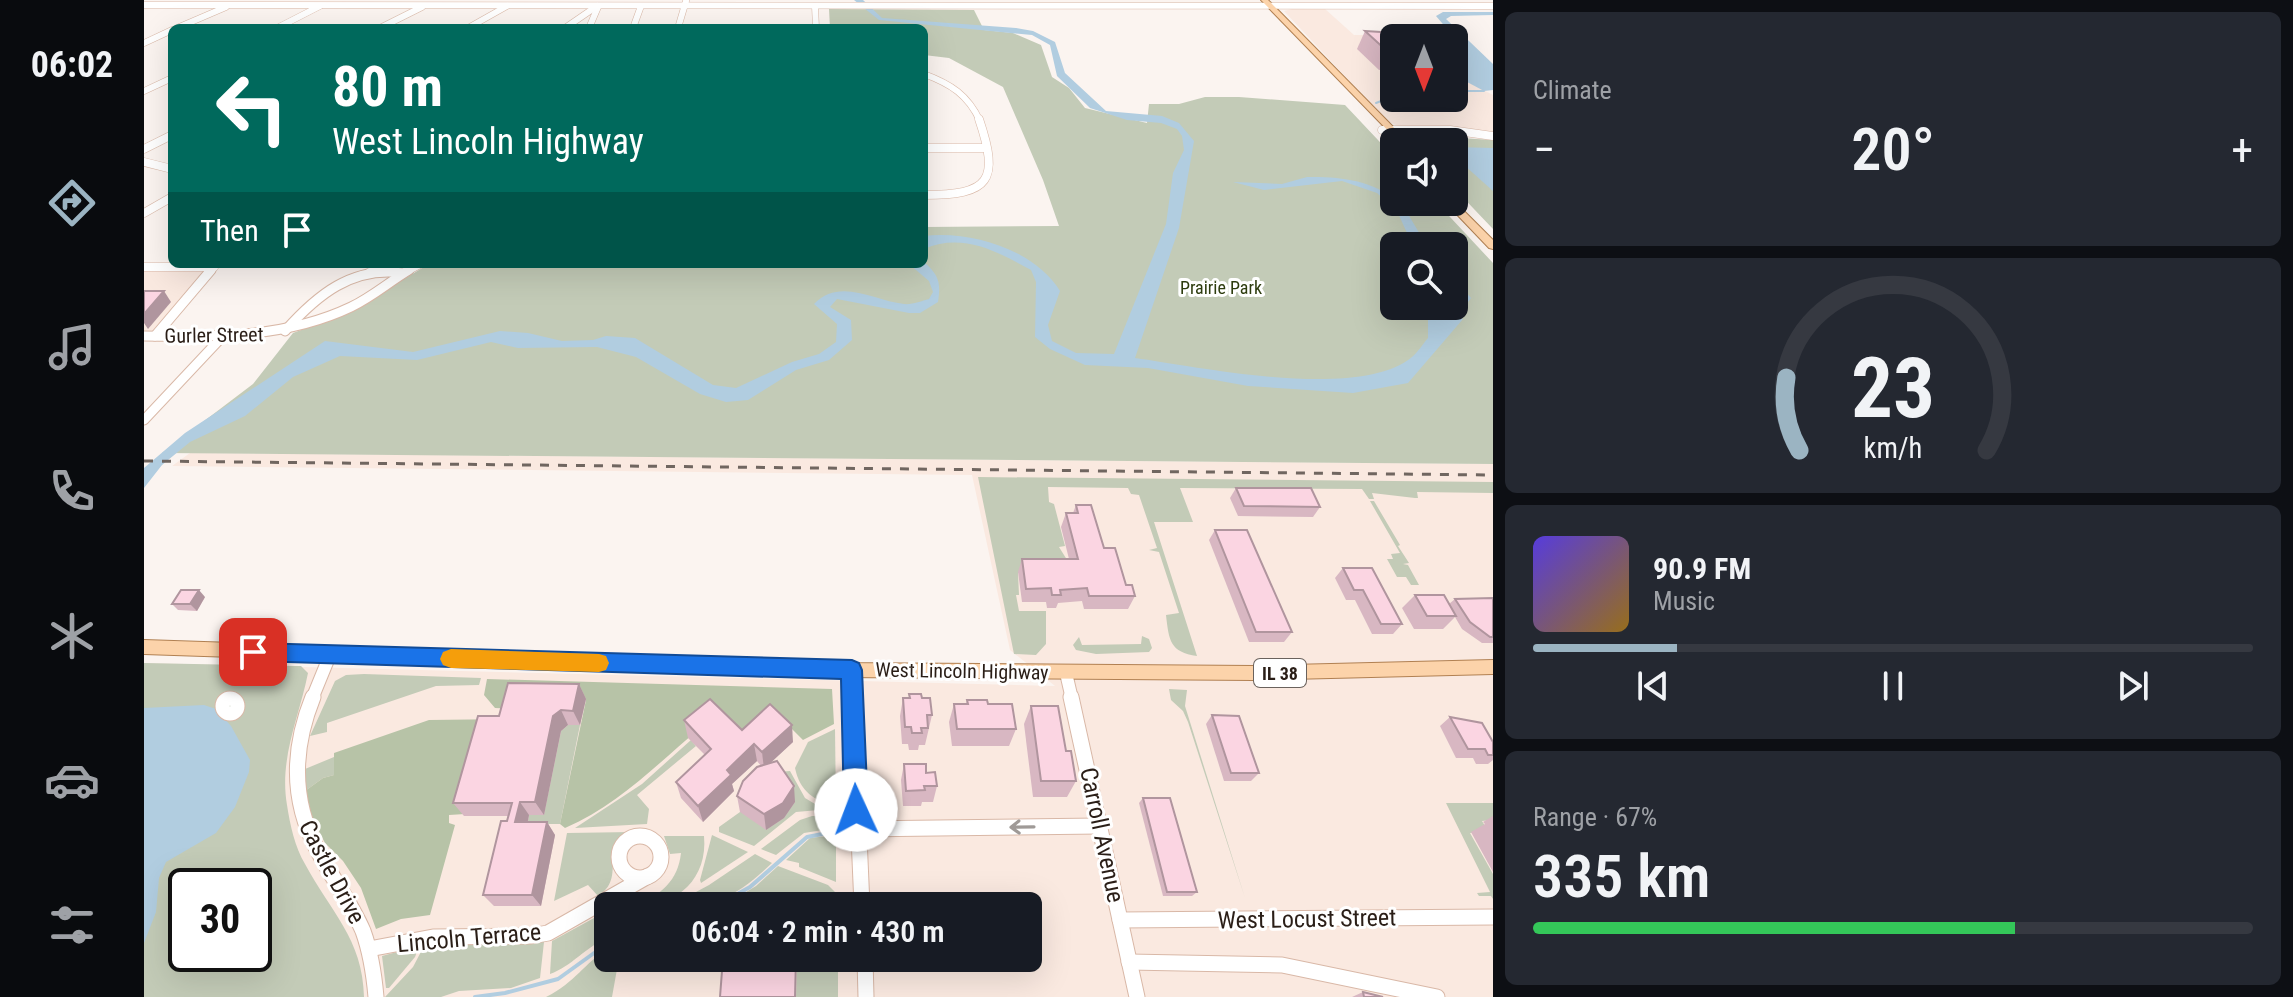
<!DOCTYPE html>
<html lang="en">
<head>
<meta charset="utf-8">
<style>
	:root { --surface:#171b24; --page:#242831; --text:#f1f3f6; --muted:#9ea1a6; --line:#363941; --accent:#9bb4c2 }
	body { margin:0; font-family:"Roboto Condensed",sans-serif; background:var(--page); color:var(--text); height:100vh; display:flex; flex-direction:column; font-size:30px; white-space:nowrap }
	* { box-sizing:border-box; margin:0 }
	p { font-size:26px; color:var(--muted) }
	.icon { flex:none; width:44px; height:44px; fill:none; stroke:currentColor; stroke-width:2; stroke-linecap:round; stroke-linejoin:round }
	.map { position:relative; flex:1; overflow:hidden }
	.sheet { display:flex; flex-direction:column; gap:12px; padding:12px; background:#0d0f14; width:800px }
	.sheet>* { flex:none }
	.banner { position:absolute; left:24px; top:24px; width:760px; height:244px; border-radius:12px; box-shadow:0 8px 32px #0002; background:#00695c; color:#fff; overflow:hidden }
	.needle { width:52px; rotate:180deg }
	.buttons { position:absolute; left:1236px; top:24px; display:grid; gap:16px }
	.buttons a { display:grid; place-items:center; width:88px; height:88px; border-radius:12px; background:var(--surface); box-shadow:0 8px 32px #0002; font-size:40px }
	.speed { position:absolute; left:24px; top:868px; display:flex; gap:16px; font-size:40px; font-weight:700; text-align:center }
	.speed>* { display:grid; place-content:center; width:104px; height:104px; border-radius:50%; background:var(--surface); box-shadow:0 8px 32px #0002; line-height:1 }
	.speed .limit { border:4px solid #111; border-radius:12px; background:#fff; color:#111 }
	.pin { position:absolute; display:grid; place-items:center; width:68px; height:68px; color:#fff; margin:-34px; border-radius:16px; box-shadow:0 4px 12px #0006 }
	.me { position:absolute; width:88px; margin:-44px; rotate:358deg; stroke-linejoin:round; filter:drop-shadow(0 0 6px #0008) }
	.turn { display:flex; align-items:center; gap:28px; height:168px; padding:0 32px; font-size:36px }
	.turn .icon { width:104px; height:104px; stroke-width:2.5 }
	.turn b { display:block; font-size:56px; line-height:68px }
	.then { display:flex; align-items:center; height:76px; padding:0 32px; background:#0003; gap:16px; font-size:30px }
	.big { font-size:60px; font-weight:600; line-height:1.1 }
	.sheet .tile { flex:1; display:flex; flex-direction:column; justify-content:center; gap:12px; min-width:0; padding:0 28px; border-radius:12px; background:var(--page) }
	.sheet .dial { align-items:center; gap:0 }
	.dial svg { height:208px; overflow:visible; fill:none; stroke:var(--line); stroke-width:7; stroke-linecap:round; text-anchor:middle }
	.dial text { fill:var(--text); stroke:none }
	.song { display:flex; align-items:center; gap:24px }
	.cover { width:96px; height:96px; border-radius:12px; background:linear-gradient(135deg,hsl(250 70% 55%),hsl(40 70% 35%)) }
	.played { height:8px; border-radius:4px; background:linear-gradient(90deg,var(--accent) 20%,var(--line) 20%) }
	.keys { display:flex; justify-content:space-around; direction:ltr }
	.heat { display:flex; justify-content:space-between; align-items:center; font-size:44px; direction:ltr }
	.charge { height:12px; border-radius:6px; background:linear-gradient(90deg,#34c759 67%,var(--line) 0) }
	.trip { position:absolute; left:450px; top:892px; width:448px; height:80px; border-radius:12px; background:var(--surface); box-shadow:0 8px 32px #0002; font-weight:600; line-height:80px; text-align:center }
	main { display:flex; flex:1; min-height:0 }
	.dock { display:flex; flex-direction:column; width:144px; justify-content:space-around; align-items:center; background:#090b0e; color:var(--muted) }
	.dock .icon { width:56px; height:56px }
	.dock .current { color:var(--accent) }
	.dock b { font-size:36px; color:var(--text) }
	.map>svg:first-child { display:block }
	.built { fill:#fae9e0; fill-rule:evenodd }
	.green { fill:#c3cbb7; fill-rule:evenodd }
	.forest { fill:#b7c3a7 }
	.water { fill:#b1cde0 }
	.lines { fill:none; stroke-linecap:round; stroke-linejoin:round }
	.stream-far1 { stroke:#b1cde0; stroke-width:2 }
	.stream { stroke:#b1cde0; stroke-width:4 }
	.minor-far4-casing { stroke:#d9b8a7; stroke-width:7 }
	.minor-far3-casing { stroke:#d9b8a7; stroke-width:9 }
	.minor-far2-casing { stroke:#d9b8a7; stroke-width:11 }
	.minor-far1-casing { stroke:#d9b8a7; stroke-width:14 }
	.minor-casing { stroke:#d9b8a7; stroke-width:17 }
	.major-casing { stroke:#b18052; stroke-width:2 }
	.minor-far4 { stroke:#fff; stroke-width:6 }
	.minor-far3 { stroke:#fff; stroke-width:8 }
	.minor-far2 { stroke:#fff; stroke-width:9 }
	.minor-far1 { stroke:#fff; stroke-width:12 }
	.minor { stroke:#fff; stroke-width:15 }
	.major { fill:#fcd3aa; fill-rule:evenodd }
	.rail { stroke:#706660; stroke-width:3; stroke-dasharray:9 9; stroke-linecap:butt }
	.wall { fill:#d8b7c2 }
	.shaded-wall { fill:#b0959e }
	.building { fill:#fbd5e2; stroke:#b0959e; stroke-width:2 }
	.oneway { stroke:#9f9a97 }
	.route { fill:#1a73e8; stroke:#114b97; stroke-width:2 }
	.slow { fill:#f59e0b }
	.labels { text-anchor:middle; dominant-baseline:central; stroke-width:6; stroke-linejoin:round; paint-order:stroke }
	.far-park-label { font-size:18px; fill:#2d3c0e; stroke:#fff }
	.shield { fill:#fff; stroke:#6a625d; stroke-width:2 }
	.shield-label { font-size:18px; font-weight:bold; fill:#2a1e17 }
	.street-label { font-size:20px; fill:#2a1e17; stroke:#fff }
	.near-street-label { font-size:24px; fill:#2a1e17; stroke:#fff }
</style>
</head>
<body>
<main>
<nav class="dock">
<b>06:02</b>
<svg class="icon current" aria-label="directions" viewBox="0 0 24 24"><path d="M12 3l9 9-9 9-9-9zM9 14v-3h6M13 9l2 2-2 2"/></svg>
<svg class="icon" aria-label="music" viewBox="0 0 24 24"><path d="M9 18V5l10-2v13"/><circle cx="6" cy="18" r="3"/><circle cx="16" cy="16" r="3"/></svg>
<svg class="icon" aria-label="phone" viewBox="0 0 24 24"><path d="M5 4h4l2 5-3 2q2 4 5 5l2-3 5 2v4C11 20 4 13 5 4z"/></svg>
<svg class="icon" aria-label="climate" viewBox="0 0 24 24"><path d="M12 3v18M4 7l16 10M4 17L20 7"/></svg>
<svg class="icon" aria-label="car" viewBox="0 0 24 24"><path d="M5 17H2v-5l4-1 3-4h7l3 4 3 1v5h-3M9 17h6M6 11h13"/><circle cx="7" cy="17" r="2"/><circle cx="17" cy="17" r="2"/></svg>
<svg class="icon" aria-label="filters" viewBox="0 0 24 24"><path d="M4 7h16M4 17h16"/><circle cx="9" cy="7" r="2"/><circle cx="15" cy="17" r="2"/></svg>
</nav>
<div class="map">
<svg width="1349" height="997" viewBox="0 0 1349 997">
	<rect width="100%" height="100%" fill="#fbf4f0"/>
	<g class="built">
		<path d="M1148 9H1181L1210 35H1308L1310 37V39L1250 38V98H1310V75L1349 95V135L1261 129 1243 121 1140 11Z"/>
		<path d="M0 263 66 264 0 341Z"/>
		<path d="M46 453 1349 464V997H0V663L911 686 866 650 828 475 28 466ZM42 886H110V954H42ZM464 906H884V958H464Z"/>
	</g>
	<g class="green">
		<path d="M685 9 830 10 840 30 869 33 897 45 908 77 925 88 941 108 1003 123 1005 104H1035L1061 97H1095L1201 105 1250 157V202H1292L1349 263V464L18 453 109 384 149 333 205 312 285 264H780V227L915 226 899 180 859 87 805 58 780 55V28H686ZM1250 246H1310V306H1250Z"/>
		<path d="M1300 137 1349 140V229L1310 188V142H1267L1272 138Z"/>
		<path d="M834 477 1349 482V493L1273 492 1274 498H1271L1228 493 1230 499H1225L1218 489 1036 488 1049 522H1010L1053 656C1026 652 1025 641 1022 615L1035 613 1015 552 1005 550 1013 548 995 495 987 494 984 488 904 487 905 502 910 504 921 546 915 547 925 563 874 573 875 595H872L875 611H902V644L892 655 870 654Z"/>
		<path d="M1226 501H1230L1256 545 1254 546 1265 563 1259 564 1264 565 1275 585H1267L1262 577H1253L1243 559H1249L1247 554 1256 553Z"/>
		<path d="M998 636 1005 639 1008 648 1005 652 952 654 932 650 929 645 935 637 938 645 997 644Z"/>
		<path d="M0 663 151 666H157L164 673C155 718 135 758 143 805 146 825 151 847 161 864 186 911 219 939 220 997H0ZM42 886H110V954H42Z"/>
		<path d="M202 675 220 674 337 678 335 685 292 686 183 723V732L166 736 191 681Z"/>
		<path d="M1025 689 1043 690 1041 706 1101 898 1044 722 1039 711 1027 700Z"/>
		<path d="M424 725H436L416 824H383L385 815 400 814 417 731Z"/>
		<path d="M691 729 692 807C670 800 656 792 651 768L664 742Z"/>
		<path d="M547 740 552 746 493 795 505 809 503 824 431 828 498 784Z"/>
		<path d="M190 757V775L179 778 161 791V769Z"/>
		<path d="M646 771 661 798 676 807 675 810 652 812 610 846 575 832V827L596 812 634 772Z"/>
		<path d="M1302 803H1349V820L1338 821 1344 831 1326 833 1349 874V899L1347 896H1335L1333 893 1346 892Z"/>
		<path d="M668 816H692L691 828 660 833 632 855 617 849 656 820Z"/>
		<path d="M488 832C454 851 483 878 454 896L444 885 410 901 423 833Z"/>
		<path d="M568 835 604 852 557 883 556 880Z"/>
		<path d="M692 835V882L655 867V863L642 860 666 838Z"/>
		<path d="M520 836H560C564 878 534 906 493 906 517 894 534 881 537 853L526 854Z"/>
		<path d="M611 854 628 863C594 896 573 906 526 906L565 885Z"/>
		<path d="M634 866 684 885 692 893C654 895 617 906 579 906L612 886Z"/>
		<path d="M461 912 464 916V937C442 947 428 966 406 974L408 941Z"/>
		<path d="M400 942 396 978 367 988 315 991 297 997H241L269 967 280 946Z"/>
		<path d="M275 946 271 957 245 988H242L238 956Z"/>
		<path d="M464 949V958H475L468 997H402C432 982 440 963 464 949Z"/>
		<path d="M653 958H694V997H652Z"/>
	</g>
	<g class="forest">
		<path d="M343 679 688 689 690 724 659 740 644 725 600 747 554 730C512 765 473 806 421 828L416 824 442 700 370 709 351 708 340 695Z"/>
		<path d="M367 719 321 814 305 815V823L311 825 286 915 257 919 232 929 217 888 199 861 181 843 168 818 161 791 179 778 190 775V753L285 720Z"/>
	</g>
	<g class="water">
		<path d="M710 0H719L738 18 872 28 889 31 911 42 921 73 962 111 1018 116 1035 123 1050 141 1035 228 991 358C1056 367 1215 401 1268 357 1274 352 1279 344 1284 338V309L1287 306H1310V279L1327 298 1320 307 1302 312 1319 319 1264 383 1209 393 1104 386 1004 368 941 365 906 349 891 337 892 282 887 270C854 252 819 232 780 249V236C827 230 891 250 916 291L904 325 908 341 932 353 970 354 1022 224 1029 173 1040 150 1038 136 1033 129 1017 123 983 120 946 108 913 76 906 45 888 35 735 20Z"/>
		<path d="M1299 12H1349V15L1307 16 1302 19 1349 64V90L1340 91 1310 75V37L1292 16Z"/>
		<path d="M1310 147 1349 148V191L1310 156Z"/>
		<path d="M1163 177C1196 177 1222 179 1250 198V202L1258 204 1283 246H1269L1253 211 1233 193 1198 181 1120 190 1089 182 1138 184Z"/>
		<path d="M780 262C795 275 797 283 794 302L776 313H765L693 299 686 307 707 320 708 340 685 360 652 370 604 400 582 402 556 394 492 357 453 347 374 348 347 342 273 360 196 356 149 377 101 416 46 442 18 465 0 488V468L41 433 181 341 269 352 356 331 384 333 418 341 449 340 462 336 491 338 569 385 592 388 648 362 675 354 692 342 693 324 670 304C696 277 730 301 760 304 768 305 777 301 785 299L789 292 785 281 765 264Z"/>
		<path d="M60 705 72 709 87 726 106 760 105 772 91 807 72 833 22 862 15 878 12 912 0 943V708Z"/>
	</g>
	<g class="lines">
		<g class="stream-far1">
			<path d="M1310 91H1340"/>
			<path d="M1232 103 1250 96"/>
		</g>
		<g class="stream">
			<path d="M572 906 606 887 663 837 694 831"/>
			<path d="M331 997 361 993 414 979 464 943"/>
		</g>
		<defs>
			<g id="minor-far4">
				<path d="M0 5 1349 6"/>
				<path d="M671 6 672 28"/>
				<path d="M33 28 82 7"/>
				<path d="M133 28 176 6"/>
				<path d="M236 28 278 7"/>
				<path d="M324 28 363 6"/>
				<path d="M421 28 453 6"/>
				<path d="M445 28 454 7"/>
				<path d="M489 28 497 6"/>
				<path d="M534 28 542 1"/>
				<path d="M0 43 28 30"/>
				<path d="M780 74C807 84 824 95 836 121"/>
				<path d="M0 91 28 78"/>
			</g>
			<g id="minor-far3">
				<path d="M1238 130H1306L1349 136"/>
				<path d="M780 148H842"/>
				<path d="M0 149 28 135"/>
				<path d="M0 162 28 169"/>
				<path d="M780 195C846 195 856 181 835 119"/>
				<path d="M0 213 28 197"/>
				<path d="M0 267H70"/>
				<path d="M65 272 72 264"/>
				<path d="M226 272H252"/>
				<path d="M261 272 276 264"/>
			</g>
			<g id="minor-far2">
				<path d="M141 331C173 295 208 266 259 273"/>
				<path d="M0 336C71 337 142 338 207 307 228 297 245 282 265 270"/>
				<path d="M11 336 67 270"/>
				<path d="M0 420 78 337"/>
			</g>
			<g id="minor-far1">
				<path d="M708 670 709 699"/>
				<path d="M922 673 928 699"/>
				<path d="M168 699 186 655"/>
			</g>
			<g id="minor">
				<path d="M169 697C148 749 147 801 174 851 188 878 207 903 219 931 227 953 230 974 232 997"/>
				<path d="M709 697 718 906"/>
				<path d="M927 697 993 997"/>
				<circle cx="86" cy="706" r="7"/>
				<path d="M713 829 956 826"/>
				<circle cx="496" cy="857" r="21"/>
				<path d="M976 920 1349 917"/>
				<path d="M225 949 289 937 387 936 404 933 504 876"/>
				<path d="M721 958 722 997"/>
				<path d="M985 962 1138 965 1293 997"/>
			</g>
			<g id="major">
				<path d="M1117 0H1124L1264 142H1255Z"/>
				<path d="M1310 201 1349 240V249L1345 248 1301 202Z"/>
				<path d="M0 640 692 663 1110 666 1349 660V674L1110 680 692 677 0 654Z"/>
			</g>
		</defs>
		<use href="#minor-far4" class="minor-far4-casing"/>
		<use href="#minor-far3" class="minor-far3-casing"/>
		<use href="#minor-far2" class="minor-far2-casing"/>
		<use href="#minor-far1" class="minor-far1-casing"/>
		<use href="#minor" class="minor-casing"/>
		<use href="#major" class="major-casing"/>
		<use href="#minor-far4" class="minor-far4"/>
		<use href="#minor-far3" class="minor-far3"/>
		<use href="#minor-far2" class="minor-far2"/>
		<use href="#minor-far1" class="minor-far1"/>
		<use href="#minor" class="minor"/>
		<use href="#major" class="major"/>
		<path class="rail" d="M0 461 1349 475"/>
	</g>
	<g class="wall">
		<path d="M1221 31 1250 44 1249 69 1235 70 1213 49Z"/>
		<path d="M1092 488 1176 507 1169 517 1094 516 1086 498Z"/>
		<path d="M932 505 982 585 991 596 984 609H940L938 601 914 603 912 608H903L902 602H878L874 572 878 559H925L917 527 922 513H929Z"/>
		<path d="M1071 530 1148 632 1140 642H1105L1065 540Z"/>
		<path d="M1199 568 1258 624 1249 634H1228L1211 600H1202L1191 578Z"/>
		<path d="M1271 595 1305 604 1311 599 1349 598V643H1338L1318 629 1311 617 1299 629H1270L1258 608Z"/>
		<path d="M61 597 53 611 34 610 28 604Z"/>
		<path d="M435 684 442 699 436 725H424L417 731 400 815H385L384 822H403L411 835 397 906H350L339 895 364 816H320L309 803 355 716Z"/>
		<path d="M765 694 778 698 788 715 781 745H775L774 750H765L764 744H758L756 716 759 698H765Z"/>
		<path d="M823 700 844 704 872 729 865 746H808L805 722 810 704H822Z"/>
		<path d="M887 706 922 751 932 781 923 797H889L880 724Z"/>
		<path d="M1068 715 1115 773 1107 781H1080L1062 724Z"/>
		<path d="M1306 717 1349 742V760L1344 764H1332L1329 758H1312L1296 726Z"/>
		<path d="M540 720 598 730 649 742 626 763 651 802 640 818 622 830 596 812 593 796 617 766 613 761 588 784 590 791 559 822 537 798 532 782 561 755 544 738Z"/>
		<path d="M760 764 782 773 793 786 789 802H778L777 806H759L757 780Z"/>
		<path d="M999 798 1053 892 1048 896H1019L995 803Z"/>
		<path d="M1349 816V872L1327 832 1341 824 1339 822Z"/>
		<path d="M1219 992 1239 997H1208Z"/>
	</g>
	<g class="shaded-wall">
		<path d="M20 291 27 302 4 329 0 323V314Z"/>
		<path d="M55 590 61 597 53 611 46 604Z"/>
		<path d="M435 684 442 699 436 725 429 711Z"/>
		<path d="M417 710 424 725 417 731 400 815 391 802 409 716Z"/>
		<path d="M648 725 649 742 620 769 618 752Z"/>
		<path d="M610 744 613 761 588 784 590 791 559 822 554 806 583 770Z"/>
		<path d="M650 786 651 802 640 818 622 830 620 814Z"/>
		<path d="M376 802 385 815 381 835 371 822Z"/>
		<path d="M403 822 411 835 397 906 388 895Z"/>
	</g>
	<g class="building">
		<path d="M1221 31 1237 32 1250 44V52H1244Z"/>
		<path d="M0 291H20L0 314Z"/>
		<path d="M1092 488H1167L1176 507 1100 506Z"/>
		<path d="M932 505H947L960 548H971L982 585H988L991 596H945L943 588 916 590 917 595H908L907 588 882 589 878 559H934L922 513H934Z"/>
		<path d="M1071 530H1103L1148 632H1112Z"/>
		<path d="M1199 568H1228L1258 624H1237L1219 590H1210Z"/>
		<path d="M37 590H55L46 604H28Z"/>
		<path d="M1271 595H1300L1312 616H1283Z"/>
		<path d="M1349 598V637H1346L1326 622 1311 599Z"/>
		<path d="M364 683 435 684 429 711 417 710 409 716 391 802H376L371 822H403L388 895H339L357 821H363L368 803H309L334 716H355Z"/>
		<path d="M765 694H777L778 698H786L788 715H783L784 728H777L778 733H768L767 727H761L759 698H766Z"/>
		<path d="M566 699 598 730 626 704 648 725 618 752 610 744 583 770 587 775 554 806 532 782 567 749 540 720Z"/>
		<path d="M823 700H843L844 704H868L872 729H813L810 704H824Z"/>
		<path d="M887 706H914L922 751H927L932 781H897Z"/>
		<path d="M1068 715 1095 716 1115 773H1087Z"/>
		<path d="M1306 717 1338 723 1349 742V755H1344L1341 749H1324Z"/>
		<path d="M633 761 650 786 639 803 620 814 593 796 599 781 613 767Z"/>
		<path d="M760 764H782V773L791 772 793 786H780L781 790 762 791Z"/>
		<path d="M999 798H1026L1053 892H1023Z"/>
		<path d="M579 958H652L651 997H576Z"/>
		<path d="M1219 992 1239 997H1220Z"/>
	</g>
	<defs><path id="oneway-shaft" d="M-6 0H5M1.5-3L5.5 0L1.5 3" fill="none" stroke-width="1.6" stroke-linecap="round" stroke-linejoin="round" transform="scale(2)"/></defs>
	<use class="oneway" href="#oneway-shaft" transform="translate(878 827) rotate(179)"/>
	<path class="route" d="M109 643 708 660 715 663 718 670 724 810 720 819 712 822 703 819 700 810 697 679 109 661 102 659 99 652 102 645Z"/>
	<path class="slow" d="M307 649 455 654 462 656 465 663 462 670 455 672 307 668 299 665 296 659 299 652Z"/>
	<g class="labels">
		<g class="far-park-label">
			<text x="1077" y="287">Prairie Park</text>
		</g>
		<rect class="shield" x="1110" y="659" width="52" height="28" rx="6"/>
		<g class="shield-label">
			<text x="1136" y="673">IL 38</text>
		</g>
		<g class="street-label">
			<text transform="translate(70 335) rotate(-1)">Gurler Street</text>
			<text transform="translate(818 671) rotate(1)">West Lincoln Highway</text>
		</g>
		<g class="near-street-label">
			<text transform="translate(958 835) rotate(78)">Carroll Avenue</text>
			<text transform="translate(188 872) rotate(62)">Castle Drive</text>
			<text transform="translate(1163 919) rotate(-1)">West Locust Street</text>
			<text transform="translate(325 938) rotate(-5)">Lincoln Terrace</text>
		</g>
	</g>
</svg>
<div class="buttons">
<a><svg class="needle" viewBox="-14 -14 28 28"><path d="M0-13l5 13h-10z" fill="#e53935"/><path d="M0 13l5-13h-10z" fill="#9ea1a6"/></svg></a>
<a><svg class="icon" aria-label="sound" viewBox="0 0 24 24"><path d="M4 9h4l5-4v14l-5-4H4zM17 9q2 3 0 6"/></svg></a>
<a><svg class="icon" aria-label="search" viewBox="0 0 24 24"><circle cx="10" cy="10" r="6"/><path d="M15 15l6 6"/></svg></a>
</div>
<div class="speed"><div class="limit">30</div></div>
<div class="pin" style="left:109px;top:652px;background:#d93025"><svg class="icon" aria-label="arrive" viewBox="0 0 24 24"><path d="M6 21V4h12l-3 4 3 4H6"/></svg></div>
<svg class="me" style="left:712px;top:810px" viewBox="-20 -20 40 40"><circle r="19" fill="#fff"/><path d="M0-13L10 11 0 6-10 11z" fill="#1a73e8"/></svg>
<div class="trip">06:04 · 2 min · 430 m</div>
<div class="banner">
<div class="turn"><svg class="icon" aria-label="left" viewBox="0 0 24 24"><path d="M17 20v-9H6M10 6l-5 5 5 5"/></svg><div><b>80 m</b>West Lincoln Highway</div></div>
<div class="then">Then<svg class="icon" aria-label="arrive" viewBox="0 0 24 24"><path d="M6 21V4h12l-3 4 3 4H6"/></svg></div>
</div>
</div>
<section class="sheet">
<div class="tile"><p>Climate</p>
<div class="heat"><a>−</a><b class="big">20°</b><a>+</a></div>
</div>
<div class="tile dial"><svg viewBox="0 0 100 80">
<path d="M14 69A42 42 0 1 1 86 69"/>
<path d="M14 69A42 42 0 0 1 9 41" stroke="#9bb4c2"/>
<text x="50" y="56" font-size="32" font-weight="700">23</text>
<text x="50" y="72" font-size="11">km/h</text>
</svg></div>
<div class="tile">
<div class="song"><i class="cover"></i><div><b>90.9 FM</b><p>Music</p></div></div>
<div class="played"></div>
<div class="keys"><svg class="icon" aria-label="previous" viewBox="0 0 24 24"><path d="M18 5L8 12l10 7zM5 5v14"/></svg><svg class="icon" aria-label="pause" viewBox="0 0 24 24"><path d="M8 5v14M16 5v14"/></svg><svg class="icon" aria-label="next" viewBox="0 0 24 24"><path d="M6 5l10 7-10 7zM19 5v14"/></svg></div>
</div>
<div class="tile"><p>Range · 67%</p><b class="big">335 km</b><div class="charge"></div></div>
</section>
</main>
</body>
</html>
